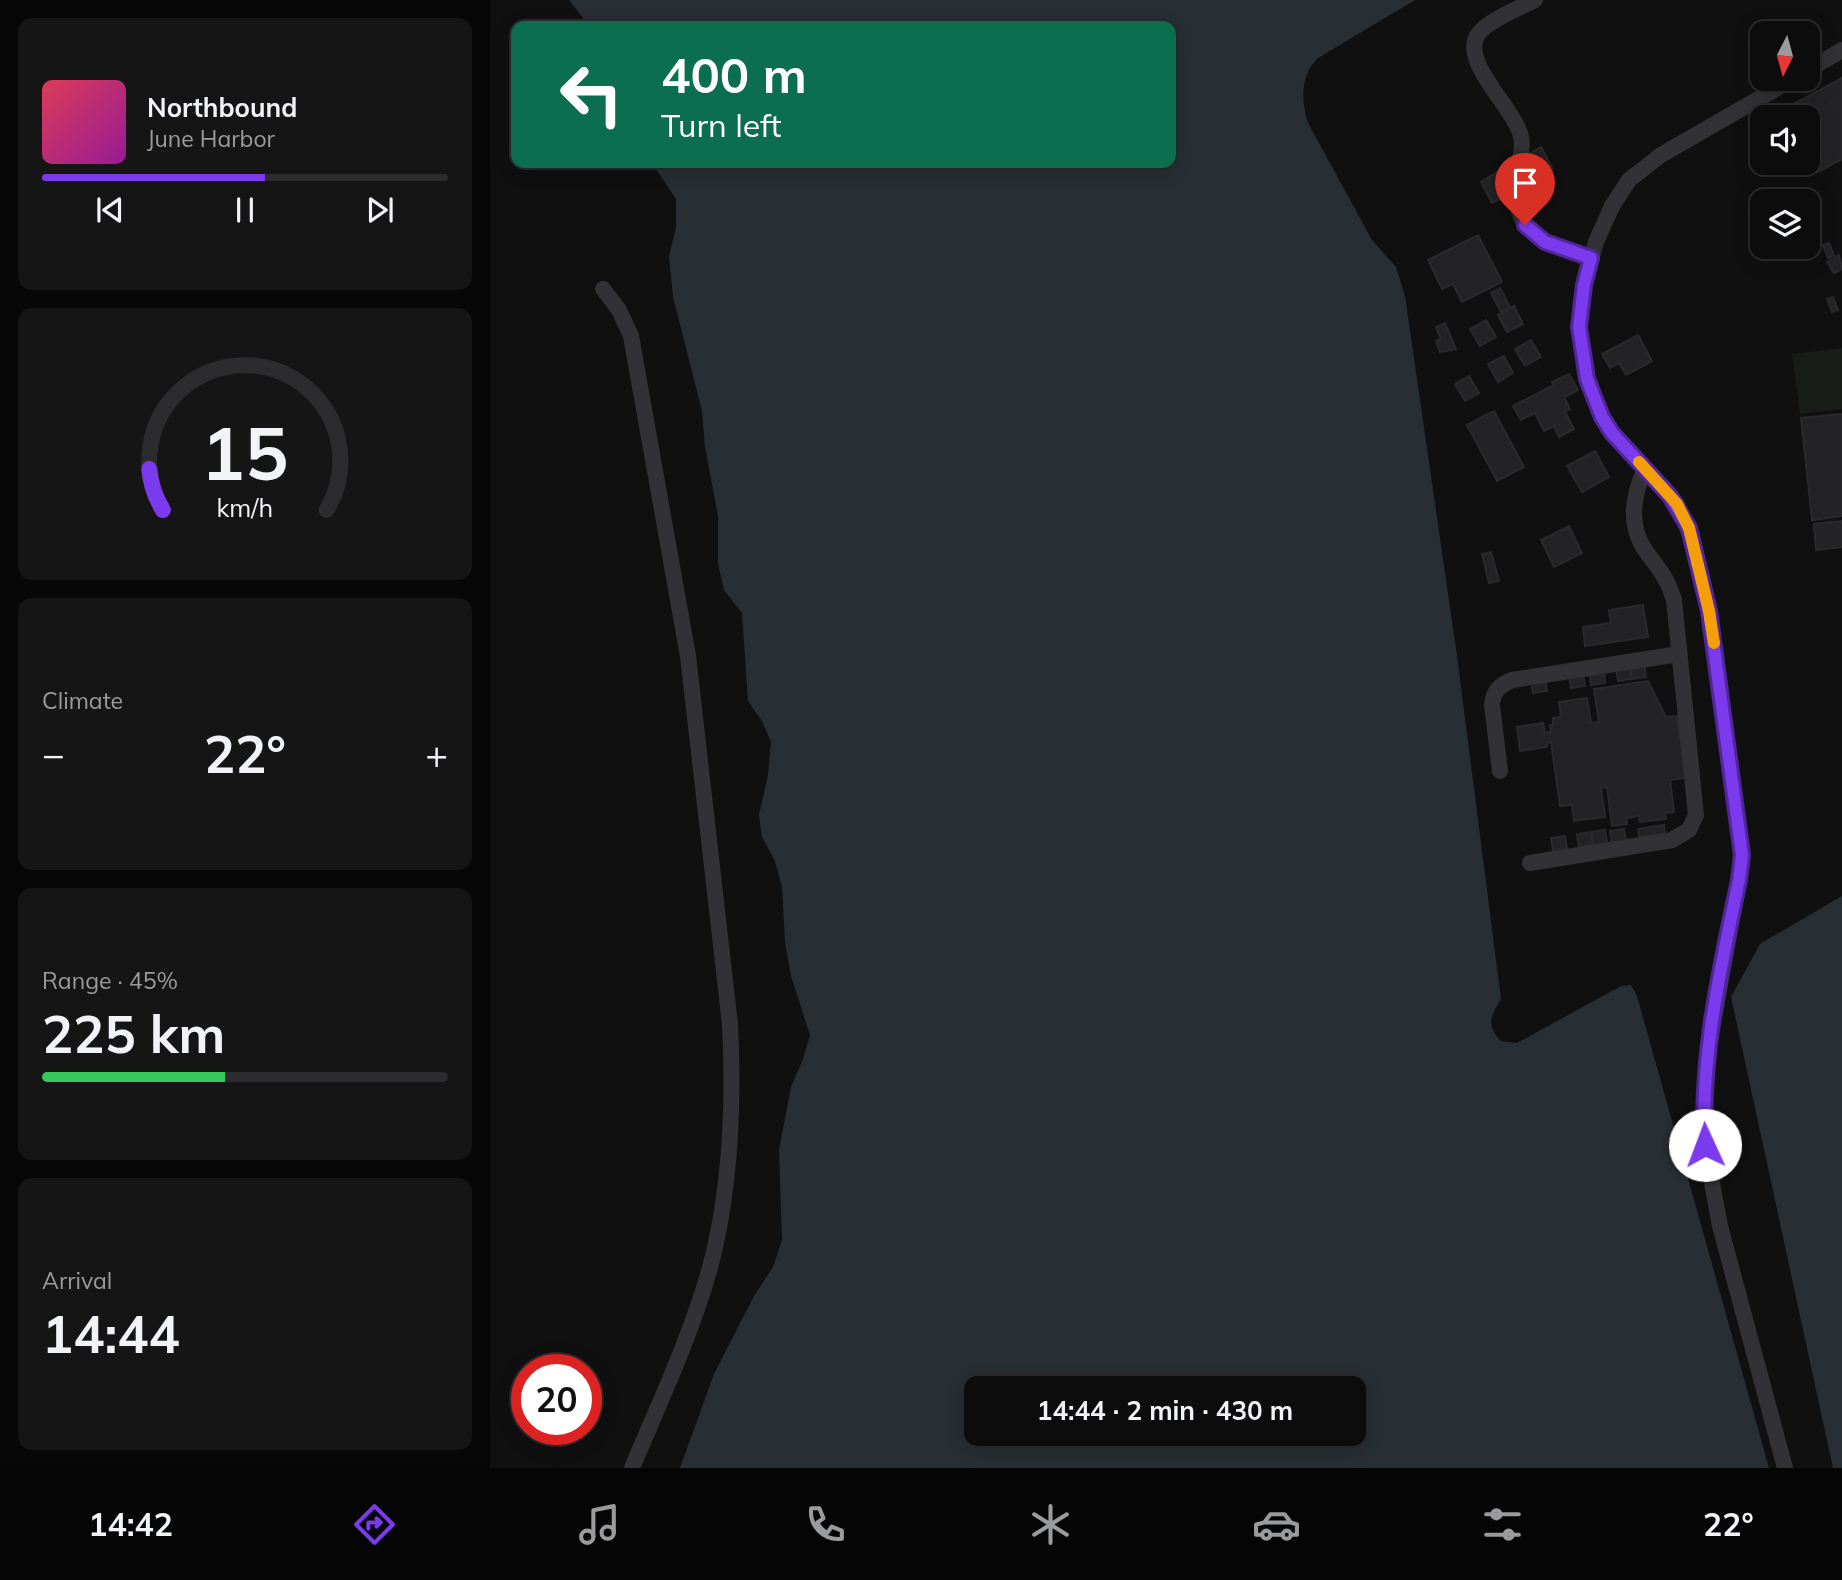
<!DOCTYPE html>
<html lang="en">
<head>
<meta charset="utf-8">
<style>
	:root { --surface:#0c0c0d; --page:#151516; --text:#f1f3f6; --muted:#9a9b9d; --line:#2c2c2e; --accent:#7c3aed }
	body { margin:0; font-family:Mulish,sans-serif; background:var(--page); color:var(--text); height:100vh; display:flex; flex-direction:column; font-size:26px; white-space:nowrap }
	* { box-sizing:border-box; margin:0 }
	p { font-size:23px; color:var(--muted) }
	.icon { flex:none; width:38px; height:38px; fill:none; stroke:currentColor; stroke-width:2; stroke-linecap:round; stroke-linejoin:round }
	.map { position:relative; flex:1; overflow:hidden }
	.drawer { display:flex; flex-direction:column; gap:18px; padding:18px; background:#070707; width:490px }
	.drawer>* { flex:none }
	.hud { position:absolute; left:21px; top:21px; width:665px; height:147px; border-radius:14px; box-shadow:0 4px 18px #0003,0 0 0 2px var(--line); background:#0b6e4f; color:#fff; overflow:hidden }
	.needle { width:46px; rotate:186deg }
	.controls { position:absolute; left:1260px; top:21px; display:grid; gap:14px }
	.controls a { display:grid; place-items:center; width:70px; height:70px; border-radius:14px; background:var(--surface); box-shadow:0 4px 18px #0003,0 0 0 2px var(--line); font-size:35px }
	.speed { position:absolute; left:21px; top:1354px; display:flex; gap:14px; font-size:35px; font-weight:700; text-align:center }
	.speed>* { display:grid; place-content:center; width:91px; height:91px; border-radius:50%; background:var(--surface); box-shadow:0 4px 18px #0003,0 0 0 2px var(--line); line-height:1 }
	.speed .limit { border:10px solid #d22; background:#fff; color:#111 }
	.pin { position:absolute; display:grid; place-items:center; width:60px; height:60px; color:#fff; margin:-72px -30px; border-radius:50% 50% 50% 0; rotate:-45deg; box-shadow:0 0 7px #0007 }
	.pin .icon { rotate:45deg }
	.me { position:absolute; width:77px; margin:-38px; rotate:358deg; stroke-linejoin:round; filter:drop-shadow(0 0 5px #0008) }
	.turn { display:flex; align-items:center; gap:24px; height:147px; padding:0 35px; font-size:32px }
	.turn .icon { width:91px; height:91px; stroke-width:2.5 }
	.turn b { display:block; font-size:49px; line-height:60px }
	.big { font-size:52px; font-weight:700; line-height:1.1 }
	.drawer .tile { flex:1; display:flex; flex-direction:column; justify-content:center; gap:10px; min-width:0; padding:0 24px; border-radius:14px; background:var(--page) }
	.drawer .dial { align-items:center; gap:0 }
	.dial svg { height:182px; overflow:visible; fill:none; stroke:var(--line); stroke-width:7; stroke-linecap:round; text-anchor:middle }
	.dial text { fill:var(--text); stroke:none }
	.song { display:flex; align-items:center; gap:21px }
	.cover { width:84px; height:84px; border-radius:10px; background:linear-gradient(135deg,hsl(350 70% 55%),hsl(300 70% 35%)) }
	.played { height:7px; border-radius:4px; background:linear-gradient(90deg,var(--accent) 55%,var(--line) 55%) }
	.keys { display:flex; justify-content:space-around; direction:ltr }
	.heat { display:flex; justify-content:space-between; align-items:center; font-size:38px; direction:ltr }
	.charge { height:10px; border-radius:5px; background:linear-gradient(90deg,#34c759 45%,var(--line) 0) }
	.trip { position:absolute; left:474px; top:1376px; width:402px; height:70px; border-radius:14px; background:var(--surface); box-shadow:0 4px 18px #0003,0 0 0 2px var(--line); font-weight:700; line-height:70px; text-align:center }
	.tab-bar { display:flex; height:112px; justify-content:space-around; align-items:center; background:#050505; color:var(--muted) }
	.tab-bar .icon { width:49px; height:49px }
	.tab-bar .active { color:var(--accent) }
	.tab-bar b { font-size:32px; color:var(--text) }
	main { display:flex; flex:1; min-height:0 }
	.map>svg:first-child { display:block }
	.green { fill:#171c18 }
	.water { fill:#282f34; fill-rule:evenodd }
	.building { fill:#232325; stroke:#2a2a2d; stroke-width:2 }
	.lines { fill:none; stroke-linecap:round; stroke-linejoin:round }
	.minor-tunnel { stroke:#2d2e31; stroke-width:16; stroke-dasharray:16 8; stroke-linecap:butt }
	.minor { stroke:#323236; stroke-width:16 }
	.route-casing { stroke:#51269a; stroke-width:18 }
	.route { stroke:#7c3aed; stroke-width:12 }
	.slow { stroke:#f59e0b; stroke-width:12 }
</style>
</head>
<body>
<main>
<section class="drawer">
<div class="tile">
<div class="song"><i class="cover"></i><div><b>Northbound</b><p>June Harbor</p></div></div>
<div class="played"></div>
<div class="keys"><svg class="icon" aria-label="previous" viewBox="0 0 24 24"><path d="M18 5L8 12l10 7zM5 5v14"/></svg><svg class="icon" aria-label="pause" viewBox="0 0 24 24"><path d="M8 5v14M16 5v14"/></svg><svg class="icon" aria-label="next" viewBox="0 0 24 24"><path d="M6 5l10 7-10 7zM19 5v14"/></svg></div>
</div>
<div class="tile dial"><svg viewBox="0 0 100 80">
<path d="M14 69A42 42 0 1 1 86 69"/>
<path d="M14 69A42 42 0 0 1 8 51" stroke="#7c3aed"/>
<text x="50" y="56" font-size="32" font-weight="700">15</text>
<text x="50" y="72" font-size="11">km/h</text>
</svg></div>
<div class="tile"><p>Climate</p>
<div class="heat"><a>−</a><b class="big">22°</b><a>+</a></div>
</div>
<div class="tile"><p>Range · 45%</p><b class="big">225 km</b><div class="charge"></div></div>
<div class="tile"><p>Arrival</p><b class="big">14:44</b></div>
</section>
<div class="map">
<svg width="1352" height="1468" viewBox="0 0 1352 1468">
	<rect width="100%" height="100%" fill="#101011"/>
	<path class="green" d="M1352 348V409L1310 414 1302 354Z"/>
	<g class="water">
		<path d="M79 0H925L828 58C810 75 811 101 818 123L882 240 906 267 915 296 967 656 1011 999C1000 1017 996 1025 1011 1041L1027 1043 1131 986 1141 985 1147 996 1279 1468H190L224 1374 264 1296 283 1267 292 1240 289 1150 301 1087 313 1059 320 1035 301 976 295 942 292 887 285 861 272 837 269 815 278 775 281 742 272 721 258 701 252 613 234 590 228 564V516L215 447 212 411 183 297 179 256 186 228V199L162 163H681V26H99ZM486 1388H864V1433H486Z"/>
		<path d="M1352 896V1468H1343L1241 997 1270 944Z"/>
	</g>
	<g class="building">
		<path d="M1352 78V159L1328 172 1318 154V117H1297L1293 110Z"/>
		<path d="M1051 147 1063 169 1002 203 991 182Z"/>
		<path d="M988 235 1012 282 972 302 963 284 952 289 938 260Z"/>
		<path d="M1339 243 1344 255 1338 258 1333 245Z"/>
		<path d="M1349 255 1352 269 1344 273 1337 262Z"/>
		<path d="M1010 288 1020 307 1011 312 1001 293Z"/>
		<path d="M1343 297 1348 310 1342 312 1337 299Z"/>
		<path d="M1024 306 1033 324 1017 332 1008 315Z"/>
		<path d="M996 320 1006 337 990 346 980 329Z"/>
		<path d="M955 323 966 349 950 352 946 341 951 339 946 327Z"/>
		<path d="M1148 335 1162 361 1136 375 1129 363 1120 368 1112 354Z"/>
		<path d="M1041 340 1051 357 1035 366 1025 349Z"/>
		<path d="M1014 356 1023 373 1008 382 998 364Z"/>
		<path d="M1079 374 1088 390 1074 397 1080 409 1075 412 1084 429 1069 437 1064 426 1054 431 1045 413 1031 420 1023 406 1064 385 1062 382Z"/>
		<path d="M979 376 989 393 975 401 965 384Z"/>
		<path d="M1004 411 1034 467 1007 481 977 425Z"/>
		<path d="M1352 414V516L1322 520 1311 418Z"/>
		<path d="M1105 451 1119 477 1092 492 1077 466Z"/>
		<path d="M1352 521V547L1326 550 1324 524Z"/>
		<path d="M1079 526 1092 553 1064 567 1051 540Z"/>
		<path d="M1001 552 1009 581 999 583 992 554Z"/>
		<path d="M1153 605 1158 637 1095 646 1093 627 1121 623 1119 610Z"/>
		<path d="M1154 664 1156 677 1142 679 1140 666Z"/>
		<path d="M1140 666 1141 679 1128 681 1126 668Z"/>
		<path d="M1114 670 1115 683 1101 685 1100 672Z"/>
		<path d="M1093 673 1095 686 1081 688 1079 675Z"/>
		<path d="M1055 678 1057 691 1043 693 1041 680Z"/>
		<path d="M1158 681 1176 717 1187 716 1196 778 1180 780 1184 812 1175 813 1176 819 1150 822 1149 816 1136 818 1137 824 1122 826 1117 787 1111 788 1115 817 1084 821 1082 805 1070 806 1061 742 1057 743V747L1030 751 1027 727 1053 723 1055 733 1061 732 1060 725H1063V718L1071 717 1069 702 1097 698 1101 723 1109 722 1104 689Z"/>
		<path d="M1174 825 1175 834 1149 837 1148 829Z"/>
		<path d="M1134 829 1136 842 1122 844 1120 831Z"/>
		<path d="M1115 830 1117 843 1103 845 1101 832Z"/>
		<path d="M1101 832 1103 845 1089 847 1087 834Z"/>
		<path d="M1075 836 1077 848 1063 850 1061 838Z"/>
	</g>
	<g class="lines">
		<path class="minor-tunnel" d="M1027 189 1030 159"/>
		<g class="minor">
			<path d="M1318 70 1352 50"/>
			<path d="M1030 159C1032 150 1033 141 1030 133 1022 106 968 59 989 33 999 20 1030 8 1045 0"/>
			<path d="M1027 189C1024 238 1064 246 1101 259"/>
			<path d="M113 289 129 310 141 336 198 656 240 1024C244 1104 241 1186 221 1264 202 1334 170 1401 142 1468"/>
			<path d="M1010 771 1002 705C1003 691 1010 685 1022 680L1189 654"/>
			<path d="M1040 863 1182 840 1199 830 1206 815 1184 600C1179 582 1171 571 1160 557 1138 530 1141 499 1155 469"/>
			<path d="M1295 1468 1230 1226 1215 1145 1213 1116 1217 1057 1249 880 1252 855 1219 611 1203 541 1187 504 1122 433 1112 417 1097 379 1089 327 1094 285 1106 242 1122 206 1139 180 1171 155 1303 79"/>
		</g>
	</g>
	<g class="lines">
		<defs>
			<path id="route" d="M1035 225 1055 242 1101 258 1094 285 1089 327 1097 379 1112 417 1122 433 1180 496 1199 528 1219 611 1252 855 1249 880C1231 967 1210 1056 1215 1145"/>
		</defs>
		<use href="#route" class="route-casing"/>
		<use href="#route" class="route"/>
		<path class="slow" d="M1149 462 1187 504 1199 528 1219 611 1224 643"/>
	</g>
</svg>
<div class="controls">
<a><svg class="needle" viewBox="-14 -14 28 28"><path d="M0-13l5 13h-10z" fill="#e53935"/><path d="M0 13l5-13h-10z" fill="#9a9b9d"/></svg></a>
<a><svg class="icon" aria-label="sound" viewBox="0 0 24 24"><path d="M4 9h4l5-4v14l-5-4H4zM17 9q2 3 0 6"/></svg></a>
<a><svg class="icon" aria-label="layers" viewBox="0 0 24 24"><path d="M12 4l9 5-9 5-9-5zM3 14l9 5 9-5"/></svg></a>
</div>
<div class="speed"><div class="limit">20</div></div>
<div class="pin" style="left:1035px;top:225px;background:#d93025"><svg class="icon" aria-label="arrive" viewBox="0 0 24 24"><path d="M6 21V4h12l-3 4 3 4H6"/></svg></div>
<svg class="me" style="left:1215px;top:1145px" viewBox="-20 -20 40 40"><circle r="19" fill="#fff"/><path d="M0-13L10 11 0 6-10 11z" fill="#7c3aed"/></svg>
<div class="trip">14:44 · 2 min · 430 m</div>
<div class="hud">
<div class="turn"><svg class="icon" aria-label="left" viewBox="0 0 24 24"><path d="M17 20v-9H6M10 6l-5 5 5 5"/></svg><div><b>400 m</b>Turn left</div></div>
</div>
</div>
</main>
<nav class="tab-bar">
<b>14:42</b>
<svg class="icon active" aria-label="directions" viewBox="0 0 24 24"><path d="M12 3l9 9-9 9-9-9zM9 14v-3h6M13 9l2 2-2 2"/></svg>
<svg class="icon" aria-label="music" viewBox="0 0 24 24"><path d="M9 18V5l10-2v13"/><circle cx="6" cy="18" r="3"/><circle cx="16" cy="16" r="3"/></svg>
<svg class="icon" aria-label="phone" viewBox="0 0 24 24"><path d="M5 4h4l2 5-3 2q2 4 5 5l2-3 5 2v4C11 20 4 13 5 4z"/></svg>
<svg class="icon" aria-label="climate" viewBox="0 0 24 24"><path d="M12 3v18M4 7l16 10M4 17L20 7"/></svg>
<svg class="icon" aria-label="car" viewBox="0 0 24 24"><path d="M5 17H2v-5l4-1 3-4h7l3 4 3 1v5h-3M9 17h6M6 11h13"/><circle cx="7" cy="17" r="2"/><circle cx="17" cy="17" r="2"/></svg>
<svg class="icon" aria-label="filters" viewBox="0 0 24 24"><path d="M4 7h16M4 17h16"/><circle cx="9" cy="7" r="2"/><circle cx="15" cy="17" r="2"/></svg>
<b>22°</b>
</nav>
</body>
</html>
